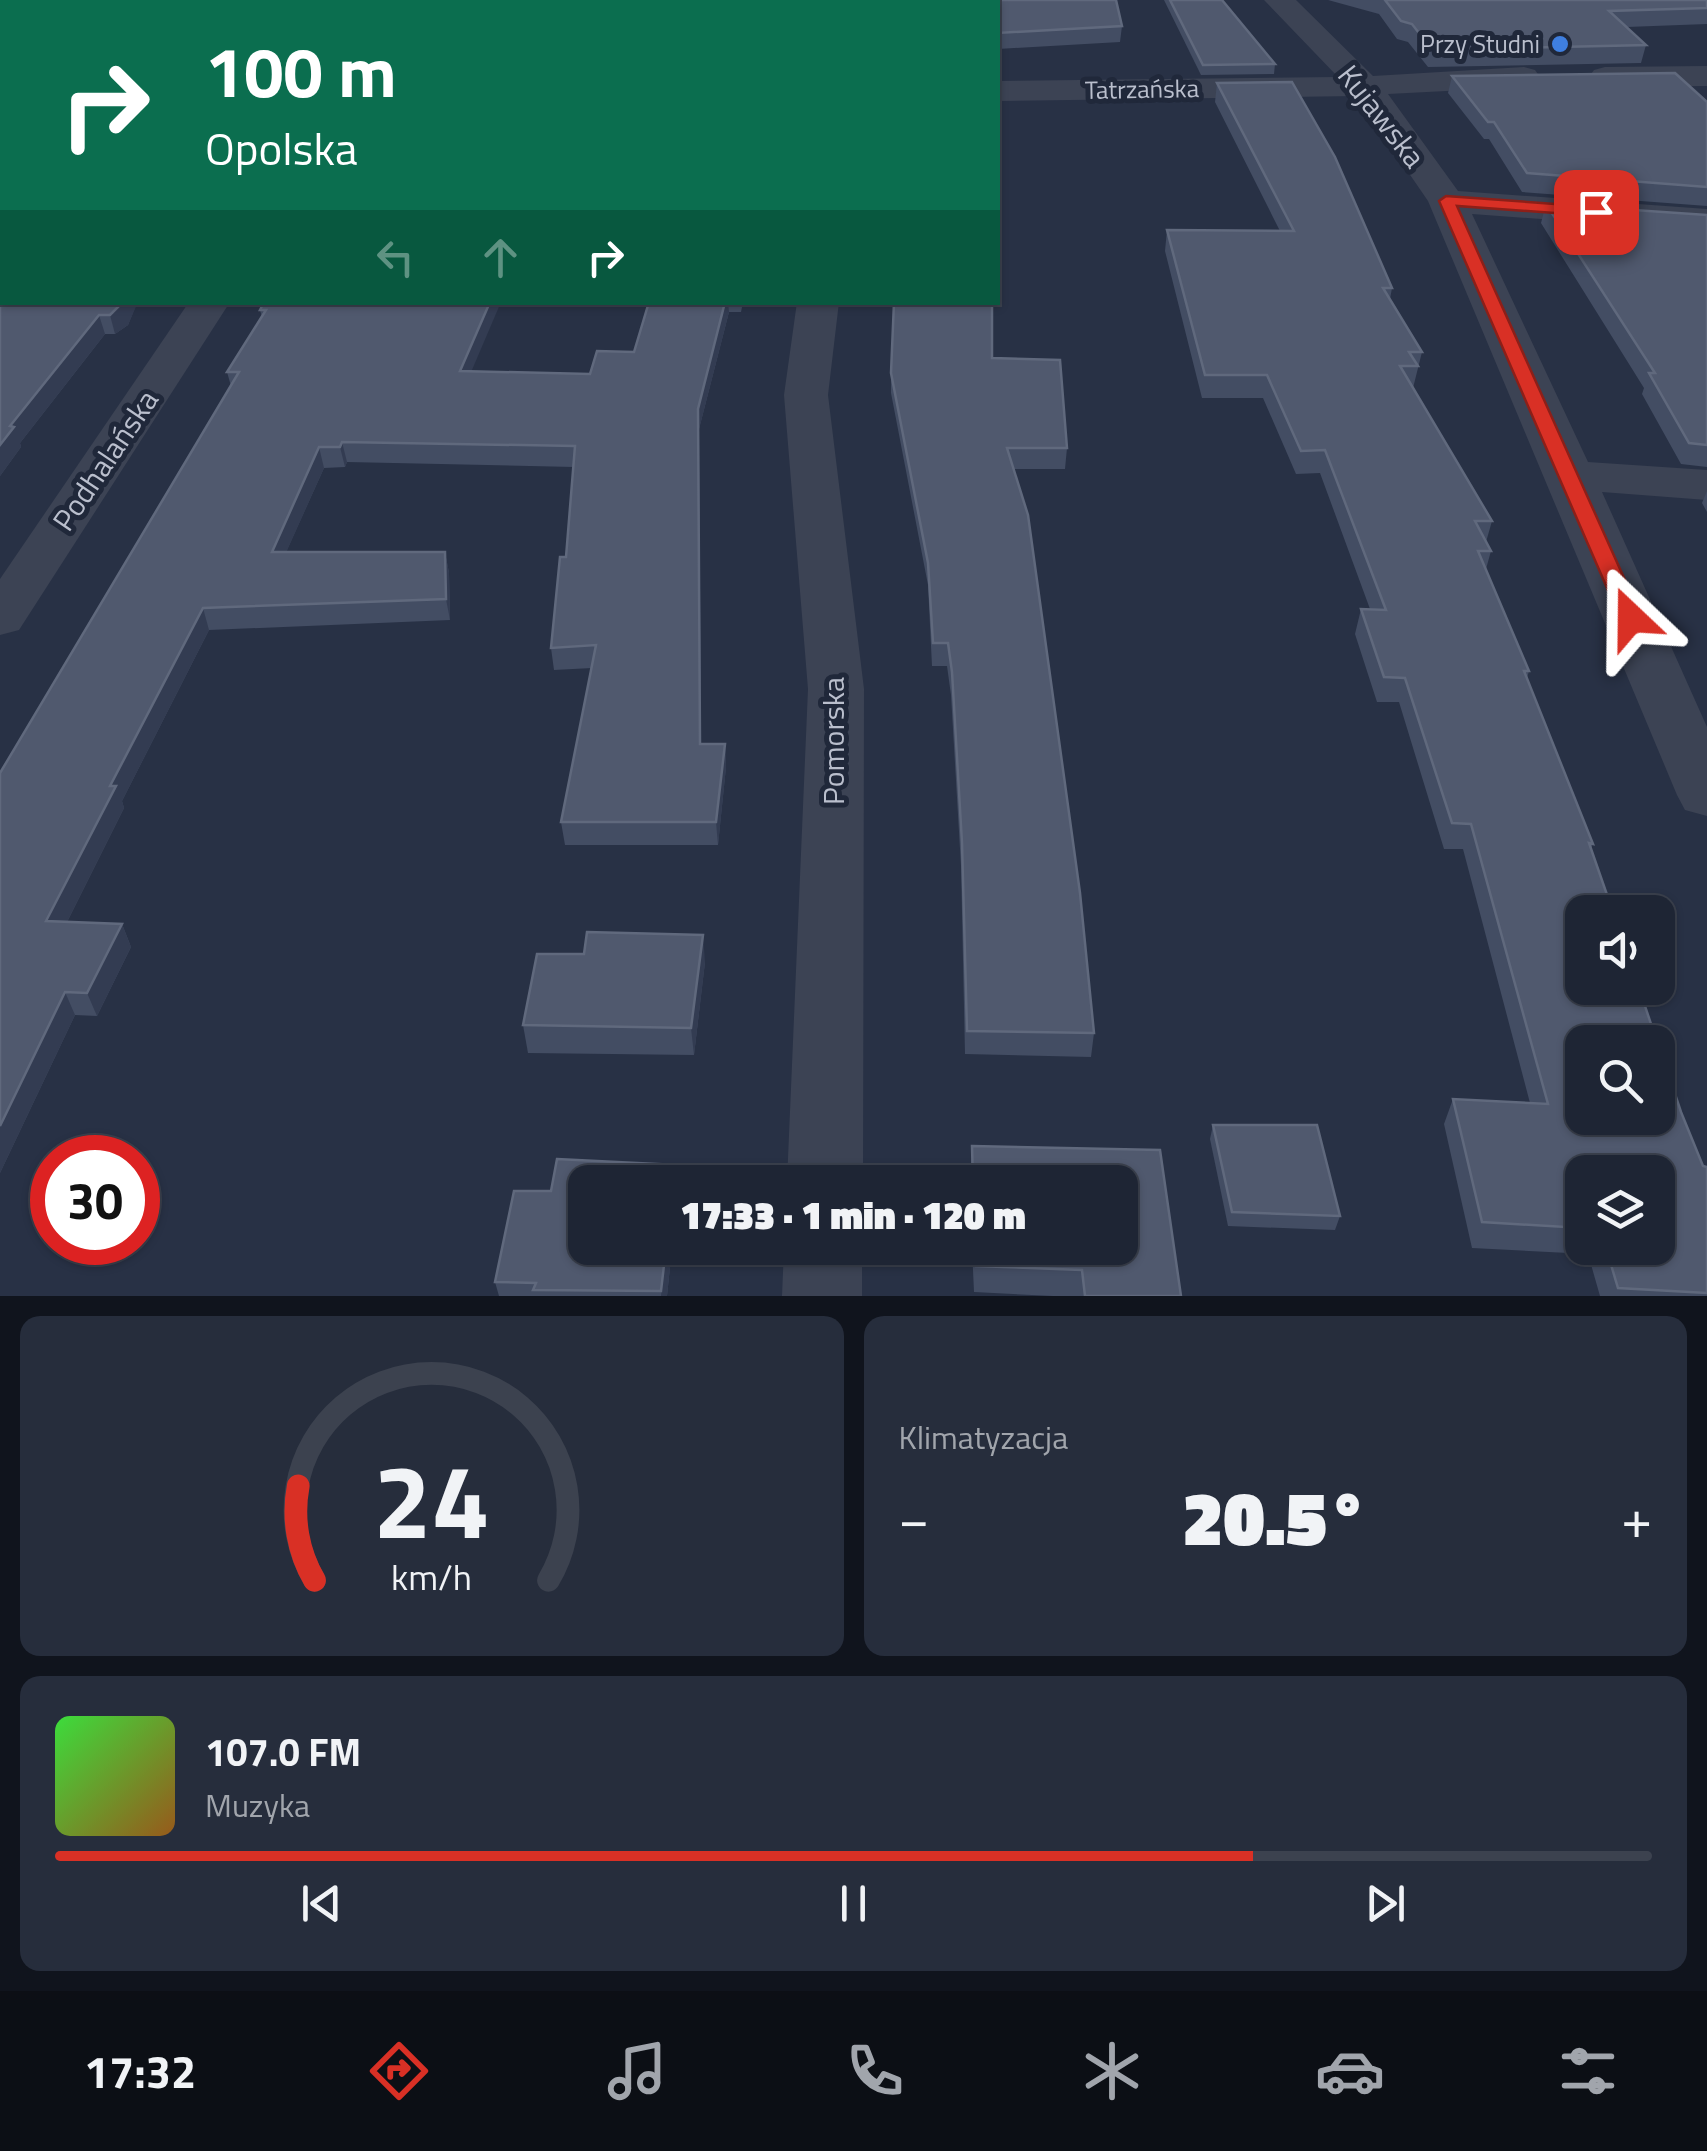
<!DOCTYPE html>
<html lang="pl">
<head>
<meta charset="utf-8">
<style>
	:root { --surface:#1e2534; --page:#262d3c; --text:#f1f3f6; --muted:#a1a5ac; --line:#3c424f; --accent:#d93025 }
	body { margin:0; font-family:"Titillium Web",sans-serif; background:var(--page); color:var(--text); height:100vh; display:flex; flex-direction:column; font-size:38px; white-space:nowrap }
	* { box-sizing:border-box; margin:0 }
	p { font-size:32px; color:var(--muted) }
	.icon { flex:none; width:55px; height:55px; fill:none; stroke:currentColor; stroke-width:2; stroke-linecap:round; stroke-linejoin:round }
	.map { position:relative; height:1296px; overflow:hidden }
	.drawer { display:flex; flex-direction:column; gap:20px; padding:20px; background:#10141d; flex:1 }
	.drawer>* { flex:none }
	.top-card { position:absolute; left:0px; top:0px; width:1000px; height:305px; box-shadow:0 2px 8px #0004,0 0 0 2px var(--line); background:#0b6e4f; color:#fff; overflow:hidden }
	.buttons { position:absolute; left:1565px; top:895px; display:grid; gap:20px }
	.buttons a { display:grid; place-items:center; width:110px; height:110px; border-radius:20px; background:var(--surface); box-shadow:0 2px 8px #0004,0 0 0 2px var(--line); font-size:50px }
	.speed { position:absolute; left:30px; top:1135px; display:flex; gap:20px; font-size:50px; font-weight:700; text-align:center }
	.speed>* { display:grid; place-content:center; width:130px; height:130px; border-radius:50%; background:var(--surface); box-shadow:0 2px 8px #0004,0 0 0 2px var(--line); line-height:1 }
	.speed .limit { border:15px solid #d22; background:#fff; color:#111 }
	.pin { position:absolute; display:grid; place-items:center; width:85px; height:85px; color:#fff; margin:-42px; border-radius:20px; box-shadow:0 5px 15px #0006 }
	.me { position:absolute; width:110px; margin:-55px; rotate:337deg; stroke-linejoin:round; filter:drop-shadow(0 0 8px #0008) }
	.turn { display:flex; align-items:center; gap:35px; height:210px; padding:0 40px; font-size:45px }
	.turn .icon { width:130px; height:130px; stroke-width:2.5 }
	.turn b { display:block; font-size:70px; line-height:85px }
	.lanes { display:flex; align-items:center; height:95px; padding:0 40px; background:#0003; justify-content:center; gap:50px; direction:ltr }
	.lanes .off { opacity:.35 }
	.big { font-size:75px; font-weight:800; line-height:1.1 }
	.drawer .widget { flex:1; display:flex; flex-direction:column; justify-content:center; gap:15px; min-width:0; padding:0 35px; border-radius:20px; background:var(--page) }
	.drawer .dial { align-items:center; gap:0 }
	.dial svg { height:260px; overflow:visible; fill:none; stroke:var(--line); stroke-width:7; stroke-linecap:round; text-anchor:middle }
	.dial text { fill:var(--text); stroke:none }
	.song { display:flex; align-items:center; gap:30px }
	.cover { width:120px; height:120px; border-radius:15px; background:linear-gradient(135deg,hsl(120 70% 55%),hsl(30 70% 35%)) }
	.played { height:10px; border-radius:5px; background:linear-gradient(90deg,var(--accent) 75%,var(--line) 75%) }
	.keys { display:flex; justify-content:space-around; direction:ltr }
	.heat { display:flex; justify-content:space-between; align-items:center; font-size:55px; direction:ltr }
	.drawer .tiles { flex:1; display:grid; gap:20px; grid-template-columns:1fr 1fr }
	.widget:last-child { grid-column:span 2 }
	.trip { position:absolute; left:568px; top:1165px; width:570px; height:100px; border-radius:20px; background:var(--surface); box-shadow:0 2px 8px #0004,0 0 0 2px var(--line); font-weight:800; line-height:100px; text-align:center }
	.menu { display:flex; height:160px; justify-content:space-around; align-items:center; background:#0c0f15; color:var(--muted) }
	.menu .icon { width:70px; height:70px }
	.menu .active { color:var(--accent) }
	.menu b { font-size:45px; color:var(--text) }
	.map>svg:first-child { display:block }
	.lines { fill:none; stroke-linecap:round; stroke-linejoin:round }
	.minor { fill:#3c4354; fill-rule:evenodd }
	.wall { fill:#434d63; fill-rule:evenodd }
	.shaded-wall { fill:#333c52 }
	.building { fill:#50596e; stroke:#60697d; stroke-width:2.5 }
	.route { fill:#d93025; stroke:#8d1f18; stroke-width:2.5 }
	.shop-dot { fill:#3f7fe0; stroke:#20283a; stroke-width:4 }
	.labels { text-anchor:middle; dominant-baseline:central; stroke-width:10; stroke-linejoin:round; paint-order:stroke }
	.far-poi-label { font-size:25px; fill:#babfcd; stroke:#20283a; text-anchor:end }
	.far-street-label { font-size:25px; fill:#babfcd; stroke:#20283a }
	.street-label { font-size:30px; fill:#babfcd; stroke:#20283a }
</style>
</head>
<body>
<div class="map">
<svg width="1707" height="1296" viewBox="0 0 1707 1296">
	<rect width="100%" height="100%" fill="#283145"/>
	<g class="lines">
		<g class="minor">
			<path d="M282 0H312L313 2H284Z"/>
			<path d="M792 0H822L823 2H794Z"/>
			<path d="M1264 0H1296L1373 76 1524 67 1535 70 1540 77 1535 84 1524 87 1388 94 1458 191 1707 209V231L1472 214 1588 462 1707 470V500L1602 492 1707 727V816L1685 810 1677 795 1428 201 1356 96 998 101V81L1338 77Z"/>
			<path d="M1707 66V86L1605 87 1594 84 1589 77 1594 70 1605 67Z"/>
			<path d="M189 302H230L19 630 0 635V579Z"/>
			<path d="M797 302H839L828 395 864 689 863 1182H787L808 689 784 395Z"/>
			<path d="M784 1248H862V1296H782Z"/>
		</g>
	</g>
	<g class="wall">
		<path d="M859 0H1116L1122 26 1120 42 998 49V2H860Z"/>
		<path d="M1164 0H1222L1275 64 1274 74 1201 75Z"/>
		<path d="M1328 0H1707V24L1627 27 1646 45 1641 63 1428 67 1408 42 1397 39 1379 14Z"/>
		<path d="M0 24 136 305 128 325 115 334H105L20 443 21 447 0 476Z"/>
		<path d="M1452 76 1707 102V206L1522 192 1489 139H1484L1448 93Z"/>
		<path d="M1217 83 1392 288 1390 299 1422 352 1413 388 1492 521 1486 542 1491 551 1486 569 1529 671 1527 678 1593 844 1591 848 1681 1112 1703 1166 1707 1167V1296H1600L1588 1254 1472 1248 1444 1124 1453 1099 1530 1103 1463 849H1444L1399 702H1377L1355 634 1361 609H1370L1320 473 1296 474 1263 398H1202L1165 251 1167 230 1280 231 1215 102ZM1582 1172 1658 1248H1582Z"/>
		<path d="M1546 204 1707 215V467L1681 464 1642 394 1644 388 1541 223Z"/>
		<path d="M264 302 471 372 590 374 634 352 649 302H743L741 312H729L699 429 701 744H725L726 767 718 845H565L561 822 592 668 554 670 551 648 566 557 574 467 347 462 345 467 324 468 286 552H445L449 573 450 620 209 630 122 801 124 808 67 922 122 924 131 947 97 1016 75 1015 0 1173V773L231 386 227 372 262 317 260 310Z"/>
		<path d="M992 358 1067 448 1065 469H1014L1094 1033 1091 1057 965 1054 961 866 951 695 947 666H932L928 585 891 393V373Z"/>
		<path d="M1707 491V512L1702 503Z"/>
		<path d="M705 962 694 1055 528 1053 523 1025Z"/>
		<path d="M1213 1125 1340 1216 1335 1230 1228 1226 1210 1139Z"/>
		<path d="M972 1146 1160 1150 1181 1296H1053L974 1292 972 1248H1120V1182H970Z"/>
		<path d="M557 1159 676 1165 678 1182H585V1248H672L667 1296H499L495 1282 514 1191H551Z"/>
	</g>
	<g class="shaded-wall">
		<path d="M123 302H138L128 325 115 334 110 315Z"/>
		<path d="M490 302H501L463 391 460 371Z"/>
		<path d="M725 302H728L729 312 699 429 701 767 700 744 698 409Z"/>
		<path d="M99 315 105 334 20 443 21 447 0 476V445L10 426Z"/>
		<path d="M342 442 347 462 345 467 340 447Z"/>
		<path d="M319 447 324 468 277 573 272 552Z"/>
		<path d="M445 552 449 573 450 620 446 599Z"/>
		<path d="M203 608 209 630 122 801 124 808 56 944 46 921 110 786Z"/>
		<path d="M725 744 726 767 718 845 716 822Z"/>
		<path d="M122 924 131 947 97 1016 87 993Z"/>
		<path d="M703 935 705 962 694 1055 691 1028Z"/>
		<path d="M65 992 75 1015 0 1173V1126Z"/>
		<path d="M666 1248H672L667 1296H661Z"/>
	</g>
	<g class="building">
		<rect x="87" y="0" width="142" height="2"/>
		<path d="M455 0H762V2H453Z"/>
		<path d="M865 0H1116L1122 26 998 33V2H866Z"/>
		<path d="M1170 0H1222L1275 64 1203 65Z"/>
		<path d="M1385 0H1707V8L1609 11 1646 45 1432 50 1412 24 1401 21Z"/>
		<path d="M0 24H2V302H123L110 315H99L10 426 14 427 0 445Z"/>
		<path d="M1675 73 1707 102V187L1527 173 1494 122H1488L1452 76Z"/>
		<path d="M1292 82 1335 157 1392 288H1383L1422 352H1409L1418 366H1400L1492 521H1475L1491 551H1478L1529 671H1524L1593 844 1589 843 1613 912H1582V988H1639L1657 1042H1582V1118H1658V1043L1681 1112 1703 1166 1707 1167V1293L1618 1288 1606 1248H1658V1172H1582V1228L1482 1222 1453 1099 1548 1104 1471 824 1452 823 1405 678 1384 677 1361 609 1386 610 1325 450 1301 451 1267 375H1205L1167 230 1294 231 1217 83Z"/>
		<path d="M1546 204 1707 215V445L1689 443 1649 373H1655Z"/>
		<path d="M264 302H490L460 371 590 374 597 351 634 352 649 302H725L698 409 700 744H725L716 822H561L596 645 551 648 560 557H566L575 446 342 442 340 447H319L272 552H445L446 599 203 608 110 786H116L46 921 122 924 87 993 65 992 0 1126V773L239 372H227L266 310H260Z"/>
		<path d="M894 302H992V358L1060 360 1067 448H1007L1028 515 1080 893 1094 1033 967 1031 962 843 952 672 948 643H933L928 563 891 373Z"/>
		<path d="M587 932 703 935 691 1028 523 1025 537 954H584Z"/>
		<path d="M1213 1125H1317L1340 1216 1232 1212Z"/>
		<path d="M972 1146 1160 1150 1181 1296H1085L1082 1270 976 1266V1248H1120V1182H973Z"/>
		<path d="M557 1159 676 1165 674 1182H585V1248H666L661 1291 533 1290 536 1283 495 1282 514 1191H551Z"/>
	</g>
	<path class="route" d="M1446 196 1596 207 1603 212 1596 216 1457 206 1642 618 1639 623 1631 625 1620 618 1439 201Z"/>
	<circle class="shop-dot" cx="1560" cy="44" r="10"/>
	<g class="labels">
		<g class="far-poi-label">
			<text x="1540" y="44">Przy Studni</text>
		</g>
		<g class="far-street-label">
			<text transform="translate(1142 89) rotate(-1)">Tatrzańska</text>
		</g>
		<g class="street-label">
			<text transform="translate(1382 116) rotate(52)">Kujawska</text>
			<text transform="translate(105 460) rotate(-56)">Podhalańska</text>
			<text transform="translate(833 741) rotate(-90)">Pomorska</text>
		</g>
	</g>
</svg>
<div class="buttons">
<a><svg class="icon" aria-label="sound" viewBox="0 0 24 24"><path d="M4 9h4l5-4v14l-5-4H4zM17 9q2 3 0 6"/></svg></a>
<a><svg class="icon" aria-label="search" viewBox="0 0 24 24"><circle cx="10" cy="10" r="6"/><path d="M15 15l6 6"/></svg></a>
<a><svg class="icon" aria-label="layers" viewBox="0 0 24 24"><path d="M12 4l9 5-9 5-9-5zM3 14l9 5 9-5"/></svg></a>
</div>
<div class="speed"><div class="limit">30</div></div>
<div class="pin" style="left:1596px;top:212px;background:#d93025"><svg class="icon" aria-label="arrive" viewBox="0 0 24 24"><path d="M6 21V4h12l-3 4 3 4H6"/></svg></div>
<svg class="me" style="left:1631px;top:618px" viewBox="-20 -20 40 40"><path d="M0-17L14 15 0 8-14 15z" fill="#d93025" stroke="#fff" stroke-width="4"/></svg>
<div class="trip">17:33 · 1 min · 120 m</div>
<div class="top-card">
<div class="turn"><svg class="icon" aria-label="right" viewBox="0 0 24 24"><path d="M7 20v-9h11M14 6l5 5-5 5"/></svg><div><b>100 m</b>Opolska</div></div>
<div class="lanes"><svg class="icon off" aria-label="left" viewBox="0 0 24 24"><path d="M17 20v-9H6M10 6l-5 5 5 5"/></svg><svg class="icon off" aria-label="ahead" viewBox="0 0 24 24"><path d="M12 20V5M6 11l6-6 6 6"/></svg><svg class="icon" aria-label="right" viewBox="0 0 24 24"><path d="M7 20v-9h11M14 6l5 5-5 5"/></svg></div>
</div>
</div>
<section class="drawer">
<div class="tiles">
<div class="widget dial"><svg viewBox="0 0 100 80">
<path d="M14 69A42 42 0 1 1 86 69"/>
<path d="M14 69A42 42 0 0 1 9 40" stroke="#d93025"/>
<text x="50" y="56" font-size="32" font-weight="700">24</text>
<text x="50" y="72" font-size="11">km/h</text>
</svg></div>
<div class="widget"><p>Klimatyzacja</p>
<div class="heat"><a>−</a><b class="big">20.5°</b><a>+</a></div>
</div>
<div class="widget">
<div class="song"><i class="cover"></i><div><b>107.0 FM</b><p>Muzyka</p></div></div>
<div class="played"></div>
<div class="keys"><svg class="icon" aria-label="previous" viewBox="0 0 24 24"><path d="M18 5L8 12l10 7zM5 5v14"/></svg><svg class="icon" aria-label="pause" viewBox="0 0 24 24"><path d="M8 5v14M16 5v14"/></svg><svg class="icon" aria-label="next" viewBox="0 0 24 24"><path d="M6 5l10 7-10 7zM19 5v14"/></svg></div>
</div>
</div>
</section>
<nav class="menu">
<b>17:32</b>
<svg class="icon active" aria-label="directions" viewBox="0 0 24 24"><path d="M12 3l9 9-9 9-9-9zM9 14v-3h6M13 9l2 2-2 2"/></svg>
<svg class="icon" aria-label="music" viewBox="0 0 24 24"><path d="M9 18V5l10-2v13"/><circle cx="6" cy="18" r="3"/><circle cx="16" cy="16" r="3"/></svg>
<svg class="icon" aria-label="phone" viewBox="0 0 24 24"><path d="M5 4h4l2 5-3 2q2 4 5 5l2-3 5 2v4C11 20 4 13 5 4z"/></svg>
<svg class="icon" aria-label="climate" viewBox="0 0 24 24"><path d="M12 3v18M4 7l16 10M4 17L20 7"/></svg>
<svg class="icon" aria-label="car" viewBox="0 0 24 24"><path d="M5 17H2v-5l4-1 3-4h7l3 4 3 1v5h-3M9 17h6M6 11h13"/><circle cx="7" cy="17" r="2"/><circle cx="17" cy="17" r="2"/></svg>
<svg class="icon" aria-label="filters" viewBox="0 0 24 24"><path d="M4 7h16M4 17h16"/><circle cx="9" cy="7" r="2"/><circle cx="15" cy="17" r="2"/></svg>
</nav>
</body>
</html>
